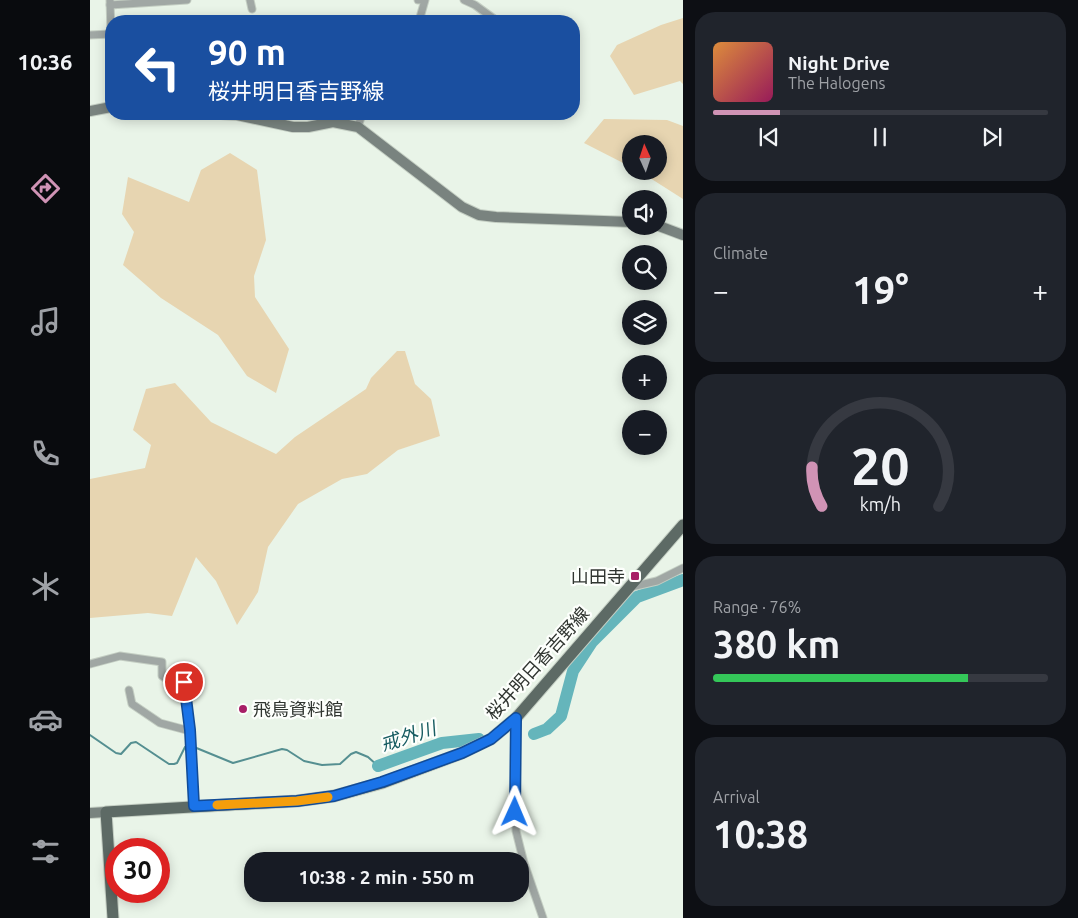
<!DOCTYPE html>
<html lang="en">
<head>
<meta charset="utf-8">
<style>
	:root { --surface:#171b24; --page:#20242c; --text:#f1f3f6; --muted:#9ea1a6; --line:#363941; --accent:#d093b5 }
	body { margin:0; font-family:Ubuntu,"Noto Sans JP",sans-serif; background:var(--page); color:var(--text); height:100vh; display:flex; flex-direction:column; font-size:19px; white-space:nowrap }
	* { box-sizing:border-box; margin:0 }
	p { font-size:16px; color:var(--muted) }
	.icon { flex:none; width:28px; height:28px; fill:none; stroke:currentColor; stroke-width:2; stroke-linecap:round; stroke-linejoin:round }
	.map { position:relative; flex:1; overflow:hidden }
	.drawer { display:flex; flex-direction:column; gap:12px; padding:12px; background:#0d0f14; width:395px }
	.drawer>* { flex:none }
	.top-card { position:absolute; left:15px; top:15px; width:475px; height:105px; border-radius:20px; box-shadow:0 2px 12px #0003; background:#1a4fa0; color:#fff; overflow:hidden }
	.needle { width:32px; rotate:357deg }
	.tools { position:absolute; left:532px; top:135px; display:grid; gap:10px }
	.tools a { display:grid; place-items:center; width:45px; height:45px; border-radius:50%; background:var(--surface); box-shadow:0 2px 12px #0003; font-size:25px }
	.speed { position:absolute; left:15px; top:838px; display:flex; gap:10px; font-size:25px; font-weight:700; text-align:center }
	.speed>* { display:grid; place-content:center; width:65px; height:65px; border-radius:50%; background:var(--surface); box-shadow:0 2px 12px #0003; line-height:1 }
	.speed .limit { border:8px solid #d22; background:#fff; color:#111 }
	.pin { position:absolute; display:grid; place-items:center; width:42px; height:42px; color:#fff; margin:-21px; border:2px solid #fff; border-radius:50%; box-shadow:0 1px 5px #0007 }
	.me { position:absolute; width:55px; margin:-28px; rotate:1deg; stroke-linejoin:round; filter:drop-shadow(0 0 4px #0008) }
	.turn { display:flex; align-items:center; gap:18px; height:105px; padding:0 20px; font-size:22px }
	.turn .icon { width:65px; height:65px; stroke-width:2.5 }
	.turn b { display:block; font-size:35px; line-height:42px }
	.big { font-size:38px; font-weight:600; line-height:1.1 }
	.drawer .tile { flex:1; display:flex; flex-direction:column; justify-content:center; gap:8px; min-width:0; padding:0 18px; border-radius:20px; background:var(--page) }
	.drawer .dial { align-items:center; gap:0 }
	.dial svg { height:130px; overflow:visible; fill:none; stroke:var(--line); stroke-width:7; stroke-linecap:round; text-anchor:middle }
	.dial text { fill:var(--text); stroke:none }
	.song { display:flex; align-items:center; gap:15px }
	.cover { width:60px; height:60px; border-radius:8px; background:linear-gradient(135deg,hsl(30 70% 55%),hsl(330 70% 35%)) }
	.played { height:5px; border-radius:2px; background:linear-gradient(90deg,var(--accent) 20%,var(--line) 20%) }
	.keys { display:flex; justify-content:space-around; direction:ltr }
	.heat { display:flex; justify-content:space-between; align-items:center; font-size:28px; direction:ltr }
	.charge { height:8px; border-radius:4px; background:linear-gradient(90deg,#34c759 76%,var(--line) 0) }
	.trip { position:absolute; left:154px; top:852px; width:285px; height:50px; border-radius:20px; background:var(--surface); box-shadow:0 2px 12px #0003; font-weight:600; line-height:50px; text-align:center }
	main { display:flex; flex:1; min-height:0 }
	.dock { display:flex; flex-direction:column; width:90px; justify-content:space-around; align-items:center; background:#090b0e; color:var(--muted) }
	.dock .icon { width:35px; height:35px }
	.dock .on { color:var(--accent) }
	.dock b { font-size:22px; color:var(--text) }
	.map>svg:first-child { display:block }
	.green { fill:#e7d5b1 }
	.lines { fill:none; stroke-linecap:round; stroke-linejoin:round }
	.stream { stroke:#558f91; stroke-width:2 }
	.river { stroke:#65b5bb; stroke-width:12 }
	.street-casing { stroke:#c4cec3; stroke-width:9 }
	.secondary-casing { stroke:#c4cec3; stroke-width:12 }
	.primary-casing { stroke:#c4cec3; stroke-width:13 }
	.street { stroke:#a0a7a4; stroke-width:7 }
	.secondary { stroke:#79837f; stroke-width:10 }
	.primary { stroke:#5d6a65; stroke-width:11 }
	.route-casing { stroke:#114b97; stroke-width:12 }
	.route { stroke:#1a73e8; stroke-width:9 }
	.slow { stroke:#f59e0b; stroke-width:9 }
	.poi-dot { fill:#a71e66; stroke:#fdfffc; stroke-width:2 }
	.labels { text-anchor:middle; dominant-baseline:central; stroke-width:4.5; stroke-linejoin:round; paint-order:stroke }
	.poi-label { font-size:18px; fill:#303530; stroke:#fdfffc; text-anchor:end }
	.street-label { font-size:18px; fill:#303530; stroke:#fdfffc }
	.water-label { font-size:19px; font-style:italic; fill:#175c61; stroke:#fdfffc }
</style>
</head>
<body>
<main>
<nav class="dock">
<b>10:36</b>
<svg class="icon on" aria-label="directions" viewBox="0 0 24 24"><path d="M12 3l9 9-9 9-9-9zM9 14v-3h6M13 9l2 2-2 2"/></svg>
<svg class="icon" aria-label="music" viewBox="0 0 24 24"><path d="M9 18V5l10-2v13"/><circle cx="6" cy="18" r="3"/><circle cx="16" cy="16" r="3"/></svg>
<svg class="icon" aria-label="phone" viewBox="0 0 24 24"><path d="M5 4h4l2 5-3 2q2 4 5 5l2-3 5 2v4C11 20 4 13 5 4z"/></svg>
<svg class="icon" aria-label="climate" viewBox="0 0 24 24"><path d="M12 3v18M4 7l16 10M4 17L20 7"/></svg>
<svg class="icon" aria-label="car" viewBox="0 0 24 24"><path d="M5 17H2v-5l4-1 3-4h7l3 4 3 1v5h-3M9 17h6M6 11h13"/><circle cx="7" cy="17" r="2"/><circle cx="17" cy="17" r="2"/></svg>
<svg class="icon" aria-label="filters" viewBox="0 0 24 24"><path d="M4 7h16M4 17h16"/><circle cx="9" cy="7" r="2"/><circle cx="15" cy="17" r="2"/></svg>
</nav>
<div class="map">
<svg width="593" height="918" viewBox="0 0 593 918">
	<rect width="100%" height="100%" fill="#e9f4e8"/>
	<g class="green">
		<path d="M593 18V84L590 81 544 95 520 56 527 45 571 25Z"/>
		<path d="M514 119 577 120 593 126V199L549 171H569V144H541V167L494 143Z"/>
		<path d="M140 153 167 170 176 240 164 276 165 297 199 349 186 393 157 376 128 335 71 298 33 265 44 232 32 214 38 177 99 202 111 170Z"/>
		<path d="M307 351H315L325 384 341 399 350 436 308 450 277 474 252 479 208 504 178 547 168 592 147 625 126 581 106 557 82 616 58 613 0 618V479L55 468 61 445 43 430 56 389 85 383 121 422 186 454 205 437 276 389 281 378Z"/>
	</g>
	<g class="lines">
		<g class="stream">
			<path d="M0 735 26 753 31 754 41 743 46 742 79 764H84L87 763 95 747 99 746"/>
			<path d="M104 747 143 763 192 749 197 750 214 761 232 765 250 764 261 754 266 752 278 757 288 766"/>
		</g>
		<g class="river">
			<path d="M444 734 457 729 471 716 483 671 502 642 547 597 593 580"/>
			<path d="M288 766 352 743 389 739"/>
		</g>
		<defs>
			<g id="street">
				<path d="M20 0 21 33"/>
				<path d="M160 0 162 9"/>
				<path d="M328 0H330"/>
				<path d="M374 0 385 5 407 21"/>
				<path d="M20 5 97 0"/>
				<path d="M329 21 335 0"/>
				<path d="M0 35 21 34"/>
				<path d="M185 114 197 126"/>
				<path d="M268 127 272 114"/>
				<path d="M541 587 567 581 593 568"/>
				<path d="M0 664 30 656 72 662V676L79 680 94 682 100 731 104 806"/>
				<path d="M39 690 42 704 70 723 100 731"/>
				<path d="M426 718V831L434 863 453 918"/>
			</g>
			<g id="secondary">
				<path d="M0 111 21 107"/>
				<path d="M131 114 147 115 203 127H218L243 122 268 127 372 207 389 215 406 217 541 222"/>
				<path d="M569 226 593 235"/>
				<path d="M0 813 16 812"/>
			</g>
			<path id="primary" d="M23 918 16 812 207 801 244 796 292 783 372 753 401 739 426 718 593 525"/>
		</defs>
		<use href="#street" class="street-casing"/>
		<use href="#secondary" class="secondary-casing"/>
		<use href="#primary" class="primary-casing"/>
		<use href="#street" class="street"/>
		<use href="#secondary" class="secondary"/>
		<use href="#primary" class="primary"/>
	</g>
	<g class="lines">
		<defs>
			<path id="route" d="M94 682 100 730 104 806 207 801 244 796 292 782 372 753 401 739 426 718 425 812"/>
		</defs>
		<use href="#route" class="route-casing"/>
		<use href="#route" class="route"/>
		<path class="slow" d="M127 805 207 801 238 797"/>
	</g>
	<g class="poi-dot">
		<rect x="540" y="571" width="10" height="10" rx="2.5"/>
		<circle cx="153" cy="709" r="5"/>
	</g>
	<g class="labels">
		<g class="poi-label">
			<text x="535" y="576">山田寺</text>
			<text x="163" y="709" text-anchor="start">飛鳥資料館</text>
		</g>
		<g class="street-label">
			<text transform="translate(447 663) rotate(-48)">桜井明日香吉野線</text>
		</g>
		<g class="water-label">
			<text transform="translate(318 736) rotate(-18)">戒外川</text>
		</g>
	</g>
</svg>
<div class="tools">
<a><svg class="needle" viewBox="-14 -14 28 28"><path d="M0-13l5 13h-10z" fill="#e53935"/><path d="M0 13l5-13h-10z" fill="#9ea1a6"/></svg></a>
<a><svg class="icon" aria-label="sound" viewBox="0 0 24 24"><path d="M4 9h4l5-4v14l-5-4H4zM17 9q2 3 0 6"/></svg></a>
<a><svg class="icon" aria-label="search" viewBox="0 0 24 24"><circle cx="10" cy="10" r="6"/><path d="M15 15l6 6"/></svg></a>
<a><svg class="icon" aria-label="layers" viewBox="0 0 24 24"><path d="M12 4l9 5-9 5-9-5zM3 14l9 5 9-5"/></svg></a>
<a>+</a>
<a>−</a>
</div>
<div class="speed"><div class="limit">30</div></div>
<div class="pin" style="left:94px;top:682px;background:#d93025"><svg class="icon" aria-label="arrive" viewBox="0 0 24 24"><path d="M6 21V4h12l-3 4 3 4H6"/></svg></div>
<svg class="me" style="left:425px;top:812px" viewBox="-20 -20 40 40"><path d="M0-17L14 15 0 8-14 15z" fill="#1a73e8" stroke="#fff" stroke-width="4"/></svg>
<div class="trip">10:38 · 2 min · 550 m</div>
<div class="top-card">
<div class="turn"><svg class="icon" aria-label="left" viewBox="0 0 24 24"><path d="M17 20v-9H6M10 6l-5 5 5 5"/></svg><div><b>90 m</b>桜井明日香吉野線</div></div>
</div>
</div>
<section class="drawer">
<div class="tile">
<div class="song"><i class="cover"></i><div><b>Night Drive</b><p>The Halogens</p></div></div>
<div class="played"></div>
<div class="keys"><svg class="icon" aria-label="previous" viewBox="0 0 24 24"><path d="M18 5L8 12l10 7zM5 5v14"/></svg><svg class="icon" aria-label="pause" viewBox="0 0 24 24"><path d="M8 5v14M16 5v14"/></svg><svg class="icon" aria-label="next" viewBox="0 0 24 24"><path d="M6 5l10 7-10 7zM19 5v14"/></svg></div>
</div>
<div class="tile"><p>Climate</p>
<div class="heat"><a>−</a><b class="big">19°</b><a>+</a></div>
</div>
<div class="tile dial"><svg viewBox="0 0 100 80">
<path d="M14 69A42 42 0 1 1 86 69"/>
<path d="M14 69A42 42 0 0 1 8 45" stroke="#d093b5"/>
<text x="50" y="56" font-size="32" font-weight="700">20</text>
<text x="50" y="72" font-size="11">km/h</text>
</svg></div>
<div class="tile"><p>Range · 76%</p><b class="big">380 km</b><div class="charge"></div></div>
<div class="tile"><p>Arrival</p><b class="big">10:38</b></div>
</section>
</main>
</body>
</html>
